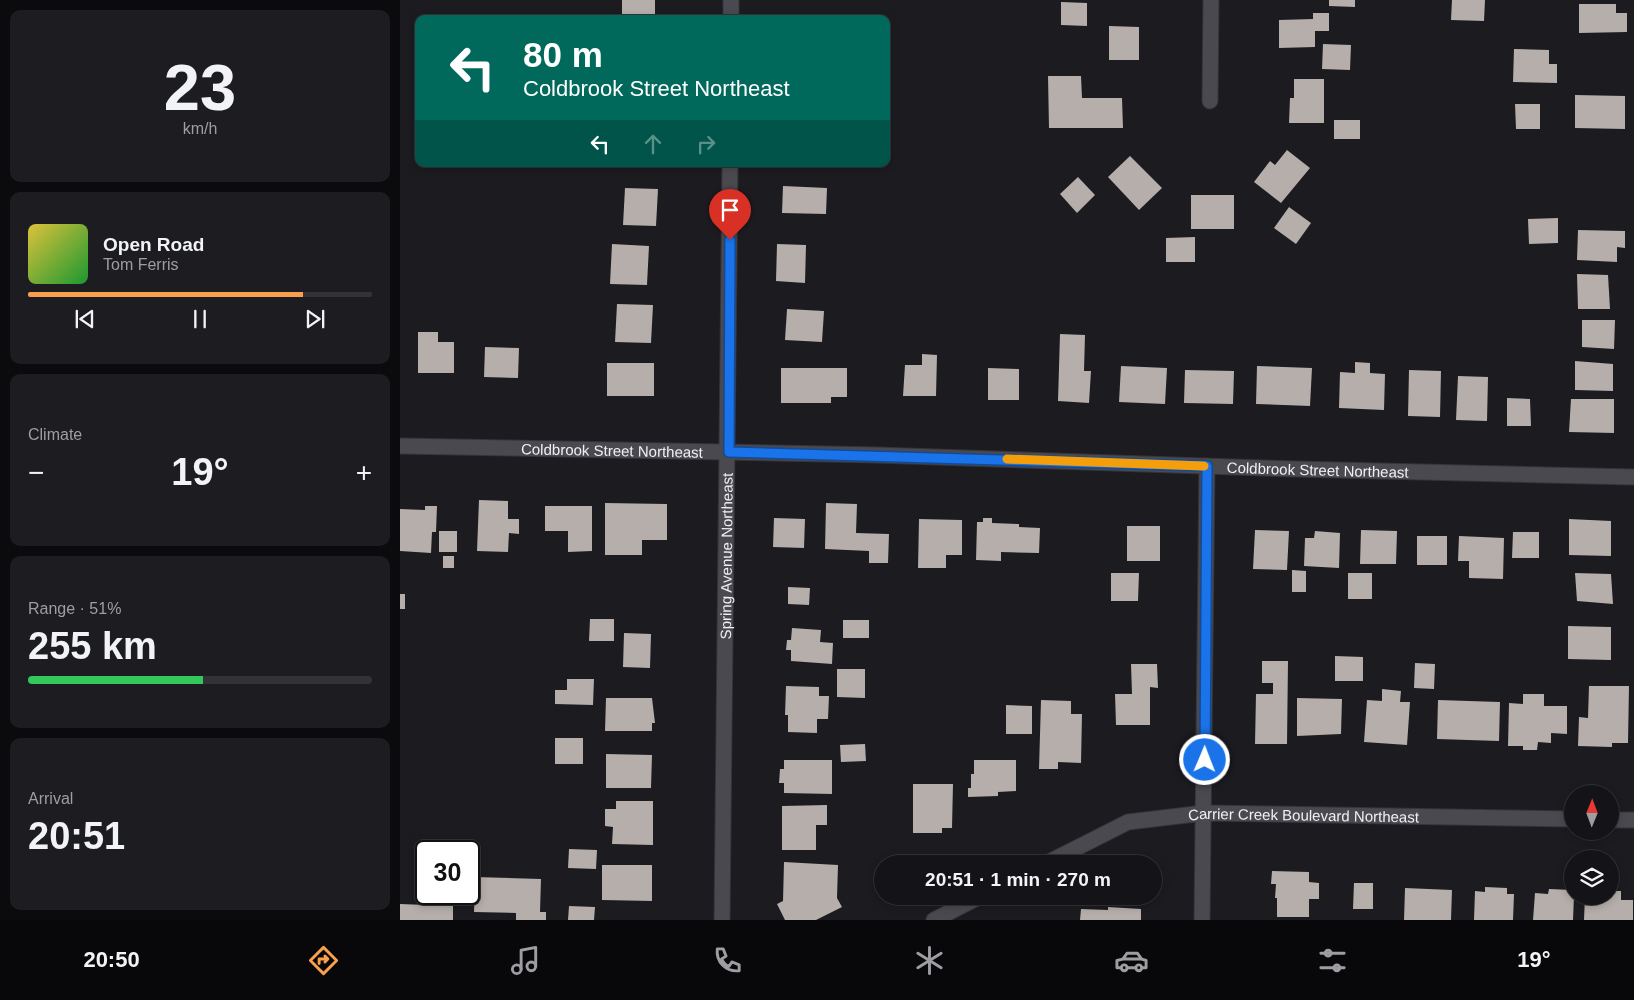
<!DOCTYPE html>
<html lang="en">
<head>
<meta charset="utf-8">
<style>
	:root { --surface:#141418; --page:#1d1d21; --text:#f1f3f6; --muted:#9d9ea2; --line:#333337; --accent:#f9a04c }
	body { margin:0; font-family:Helvetica,sans-serif; background:var(--page); color:var(--text); height:100vh; display:flex; flex-direction:column; font-size:19px; white-space:nowrap }
	* { box-sizing:border-box; margin:0 }
	p { font-size:16px; color:var(--muted) }
	.icon { flex:none; width:28px; height:28px; fill:none; stroke:currentColor; stroke-width:2; stroke-linecap:round; stroke-linejoin:round }
	.map { position:relative; flex:1; overflow:hidden }
	.side { display:flex; flex-direction:column; gap:10px; padding:10px; background:#0b0b0d; width:400px }
	.side>* { flex:none }
	.top-card { position:absolute; left:15px; top:15px; width:475px; height:152px; border-radius:10px; box-shadow:0 2px 8px #0003,0 0 0 1px var(--line); background:#00695c; color:#fff; overflow:hidden }
	.needle { width:32px; rotate:1deg }
	.buttons { position:absolute; left:1164px; top:785px; display:grid; gap:10px }
	.buttons a { display:grid; place-items:center; width:55px; height:55px; border-radius:50%; background:var(--surface); box-shadow:0 2px 8px #0003,0 0 0 1px var(--line); font-size:25px }
	.speed { position:absolute; left:15px; top:840px; display:flex; gap:10px; font-size:25px; font-weight:700; text-align:center }
	.speed>* { display:grid; place-content:center; width:65px; height:65px; border-radius:50%; background:var(--surface); box-shadow:0 2px 8px #0003,0 0 0 1px var(--line); line-height:1 }
	.speed .limit { border:2px solid #111; border-radius:8px; background:#fff; color:#111 }
	.pin { position:absolute; display:grid; place-items:center; width:42px; height:42px; color:#fff; margin:-51px -21px; border-radius:50% 50% 50% 0; rotate:-45deg; box-shadow:0 0 5px #0007 }
	.pin .icon { rotate:45deg }
	.me { position:absolute; width:55px; margin:-28px; rotate:1deg; stroke-linejoin:round; filter:drop-shadow(0 0 4px #0008) }
	.turn { display:flex; align-items:center; gap:18px; height:105px; padding:0 25px; font-size:22px }
	.turn .icon { width:65px; height:65px; stroke-width:2.5 }
	.turn b { display:block; font-size:35px; line-height:42px }
	.lanes { display:flex; align-items:center; height:48px; padding:0 25px; background:#0003; justify-content:center; gap:25px; direction:ltr }
	.lanes .off { opacity:.35 }
	.big { font-size:38px; font-weight:600; line-height:1.1 }
	.side .tile { flex:1; display:flex; flex-direction:column; justify-content:center; gap:8px; min-width:0; padding:0 18px; border-radius:10px; background:var(--page) }
	.side .dial { align-items:center; gap:0 }
	.dial b { font-size:65px; line-height:1 }
	.song { display:flex; align-items:center; gap:15px }
	.cover { width:60px; height:60px; border-radius:8px; background:linear-gradient(135deg,hsl(50 70% 55%),hsl(130 70% 35%)) }
	.played { height:5px; border-radius:2px; background:linear-gradient(90deg,var(--accent) 80%,var(--line) 80%) }
	.keys { display:flex; justify-content:space-around; direction:ltr }
	.heat { display:flex; justify-content:space-between; align-items:center; font-size:28px; direction:ltr }
	.charge { height:8px; border-radius:4px; background:linear-gradient(90deg,#34c759 51%,var(--line) 0) }
	.trip { position:absolute; left:474px; top:855px; width:288px; height:50px; border-radius:25px; background:var(--surface); box-shadow:0 2px 8px #0003,0 0 0 1px var(--line); font-weight:600; line-height:50px; text-align:center }
	.menu { display:flex; height:80px; justify-content:space-around; align-items:center; background:#08080a; color:var(--muted) }
	.menu .icon { width:35px; height:35px }
	.menu .active { color:var(--accent) }
	.menu b { font-size:22px; color:var(--text) }
	main { display:flex; flex:1; min-height:0 }
	.map>svg:first-child { display:block }
	.building { fill:#b5aeab }
	.lines { fill:none; stroke-linecap:round; stroke-linejoin:round }
	.minor-casing { stroke:#353538; stroke-width:17 }
	.minor { stroke:#4a494f; stroke-width:15 }
	.route-casing { stroke:#114b97; stroke-width:12 }
	.route { stroke:#1a73e8; stroke-width:9 }
	.slow { stroke:#f59e0b; stroke-width:9 }
	.labels { text-anchor:middle; dominant-baseline:central; stroke-width:5; stroke-linejoin:round; paint-order:stroke }
	.street-label { font-size:15px; fill:#f0eff3; stroke:#060608 }
</style>
</head>
<body>
<main>
<section class="side">
<div class="tile dial"><b>23</b><p>km/h</p></div>
<div class="tile">
<div class="song"><i class="cover"></i><div><b>Open Road</b><p>Tom Ferris</p></div></div>
<div class="played"></div>
<div class="keys"><svg class="icon" aria-label="previous" viewBox="0 0 24 24"><path d="M18 5L8 12l10 7zM5 5v14"/></svg><svg class="icon" aria-label="pause" viewBox="0 0 24 24"><path d="M8 5v14M16 5v14"/></svg><svg class="icon" aria-label="next" viewBox="0 0 24 24"><path d="M6 5l10 7-10 7zM19 5v14"/></svg></div>
</div>
<div class="tile"><p>Climate</p>
<div class="heat"><a>−</a><b class="big">19°</b><a>+</a></div>
</div>
<div class="tile"><p>Range · 51%</p><b class="big">255 km</b><div class="charge"></div></div>
<div class="tile"><p>Arrival</p><b class="big">20:51</b></div>
</section>
<div class="map">
<svg width="1234" height="920" viewBox="0 0 1234 920">
	<rect width="100%" height="100%" fill="#1b1b20"/>
	<g class="building">
		<rect x="222" y="0" width="33" height="19"/>
		<path d="M929 0H955V7L929 6Z"/>
		<path d="M1052 0H1085L1084 21 1051 20Z"/>
		<path d="M661 2 687 3V26L661 25Z"/>
		<path d="M1179 4H1216V13H1227V32L1179 33Z"/>
		<path d="M913 13H929V31H915V47L879 48V20L913 19Z"/>
		<path d="M709 26 739 27V60H709Z"/>
		<path d="M923 44 951 45 950 70 922 69Z"/>
		<path d="M1114 49 1149 50V64H1157V83L1113 82Z"/>
		<path d="M648 76H681L682 98H722L723 128H649Z"/>
		<path d="M894 79H924V123H889L890 98H894Z"/>
		<path d="M1175 95 1225 96V129L1175 128Z"/>
		<path d="M1115 104H1140V129H1116Z"/>
		<rect x="934" y="120" width="26" height="19"/>
		<path d="M887 150 910 168 881 203 854 182 870 161 875 165Z"/>
		<path d="M730 156 762 188 739 210 708 177Z"/>
		<rect x="212" y="164" width="42" height="2"/>
		<path d="M678 177 695 195 677 213 660 194Z"/>
		<path d="M383 186 427 188 426 214 382 213Z"/>
		<path d="M225 188 258 189 256 226 223 225Z"/>
		<rect x="791" y="195" width="43" height="34"/>
		<path d="M889 207 911 223 896 244 874 228Z"/>
		<path d="M1158 218V243L1129 244 1128 219Z"/>
		<path d="M1178 230 1225 231V248L1217 247V262L1177 260Z"/>
		<path d="M795 237V262H766V238Z"/>
		<path d="M212 244 249 246 247 285 210 284Z"/>
		<path d="M377 244 406 245 405 283 376 281Z"/>
		<path d="M1177 274 1208 275 1210 309H1178Z"/>
		<path d="M217 304 253 305 251 343 215 342Z"/>
		<path d="M387 309 424 311 422 342 385 340Z"/>
		<path d="M1182 320H1215L1214 349 1182 347Z"/>
		<path d="M18 332H38V342H54V373H18Z"/>
		<path d="M660 334 685 335 684 371H691L689 403 658 401Z"/>
		<path d="M85 347 119 348 118 378 84 377Z"/>
		<path d="M522 354 537 355 536 396H503L505 365H522Z"/>
		<path d="M1175 361 1213 364V391L1175 390Z"/>
		<path d="M955 362 970 363V373L985 374 984 410 939 408 940 372 955 373Z"/>
		<rect x="207" y="363" width="47" height="33"/>
		<path d="M721 366 767 368 765 404 719 402Z"/>
		<path d="M857 366 912 368 910 406 856 404Z"/>
		<path d="M381 368H447V397H431V403H381Z"/>
		<path d="M588 368 619 369V400H588Z"/>
		<path d="M785 370 834 371 833 404 784 403Z"/>
		<path d="M1009 370 1041 371 1040 417 1008 416Z"/>
		<path d="M1058 376 1088 377 1087 421 1056 420Z"/>
		<path d="M1107 398 1130 399 1131 426H1107Z"/>
		<path d="M1171 399H1214V433L1169 432Z"/>
		<path d="M79 500 108 501V519H119V534L109 533 108 552 77 551Z"/>
		<path d="M205 503 267 504V540H242V555H205Z"/>
		<path d="M426 503 457 504 456 533 489 534 488 563H469V551L425 549Z"/>
		<path d="M25 506H37L36 532H32L31 553 0 551V509L25 510Z"/>
		<path d="M145 506H192V551L168 552V531H145Z"/>
		<path d="M374 518 405 519 404 548 373 547Z"/>
		<path d="M583 518H592V523L619 524V527L640 528 639 553 601 552V561L576 560 577 522H583Z"/>
		<path d="M519 519 562 520V555H546V568H518Z"/>
		<path d="M1169 519 1211 521V556L1169 555Z"/>
		<rect x="727" y="526" width="33" height="35"/>
		<path d="M855 530 889 531 887 570 853 569Z"/>
		<path d="M961 530 997 531 996 564H960Z"/>
		<rect x="39" y="531" width="18" height="21"/>
		<path d="M915 531 940 533 939 568 904 566 905 538H914Z"/>
		<path d="M1113 532H1139V558H1112Z"/>
		<rect x="1017" y="536" width="30" height="29"/>
		<path d="M1059 536 1104 538 1103 579 1069 578V561H1058Z"/>
		<rect x="43" y="556" width="11" height="12"/>
		<path d="M892 570 906 571V592H892Z"/>
		<path d="M711 573H739L738 601H711Z"/>
		<rect x="948" y="573" width="24" height="26"/>
		<path d="M1175 573 1211 574 1213 604 1177 601Z"/>
		<path d="M388 587 410 588 409 605 388 604Z"/>
		<rect x="0" y="594" width="5" height="15"/>
		<path d="M190 619H214V641H189Z"/>
		<rect x="443" y="620" width="26" height="18"/>
		<path d="M1168 626 1211 627V660L1168 659Z"/>
		<path d="M392 628 421 630 420 642 433 643 432 664 391 661V650H386L387 640H391Z"/>
		<path d="M224 633 251 634 250 668 223 667Z"/>
		<path d="M935 656 963 657V681H935Z"/>
		<path d="M862 661H888L887 744H855L856 694H873V683H862Z"/>
		<path d="M1015 663 1035 664 1034 689 1014 688Z"/>
		<path d="M731 664H757L758 688 750 687V725H716L715 694H732Z"/>
		<path d="M437 669H465V698L437 697Z"/>
		<path d="M167 679H194L193 705 155 704V690H167Z"/>
		<path d="M386 686 419 687V696H429L428 719H417V733L388 732V715H385Z"/>
		<path d="M1189 686H1229L1228 743H1212V747L1178 746 1179 717 1188 718Z"/>
		<path d="M982 689 1001 691 1000 702H1010L1007 745 964 742 967 700 982 701Z"/>
		<path d="M1123 694H1144V706H1167V734L1151 733V743L1138 742 1137 750H1123V746H1108L1109 703 1123 704Z"/>
		<path d="M206 698H252L255 723H252V731H205Z"/>
		<path d="M897 698 942 699 941 734 897 736Z"/>
		<path d="M641 700 671 701V714H682L681 763 658 762V769H639Z"/>
		<path d="M1038 700 1100 702 1099 741 1037 739Z"/>
		<path d="M606 705 632 706V734H606Z"/>
		<rect x="155" y="738" width="28" height="26"/>
		<path d="M465 744 466 761 441 762 440 745Z"/>
		<path d="M206 754 252 755 251 788H206Z"/>
		<path d="M384 760H432V794L384 793V783H379L380 769H384Z"/>
		<path d="M574 760H616V791L598 792V796L568 797V788H571V774H574Z"/>
		<path d="M513 784H553L552 828H542V833H513Z"/>
		<path d="M216 801H253V845L212 844 213 827 205 826V809H216Z"/>
		<path d="M427 805V825H416V850H382V806Z"/>
		<path d="M169 849 197 850 196 869 168 868Z"/>
		<path d="M384 862 438 865 437 898 442 907 416 920H385L377 904 383 901Z"/>
		<path d="M202 865H252V901L202 900Z"/>
		<path d="M872 871 909 872V882L919 883V899H909V917H877V898H875L876 884H871Z"/>
		<path d="M75 877 141 879 140 912H146V920H116V913L74 912Z"/>
		<path d="M954 883H973V909H953Z"/>
		<path d="M1085 887 1107 888V894H1114L1113 920H1074L1075 891 1085 892Z"/>
		<path d="M1005 888 1052 890 1051 920H1004Z"/>
		<path d="M1149 889 1172 890V896H1174L1173 920H1133L1135 893 1148 894Z"/>
		<path d="M1210 891H1221V900H1233V920H1184L1185 896H1210Z"/>
		<path d="M0 904 53 906V920H0Z"/>
		<path d="M169 906 195 907 194 920H168Z"/>
		<path d="M708 907 741 909V920H680L681 909 708 910Z"/>
	</g>
	<g class="lines">
		<defs>
			<g id="minor">
				<path d="M331 19V0"/>
				<path d="M810 101 811 0"/>
				<path id="s1" d="M0 446 477 455 895 469 1234 477"/>
				<path d="M1210 820H1234"/>
				<path id="s2" d="M645 864 728 822 804 813 1172 819"/>
				<path id="s3" d="M322 920 330 164"/>
				<path d="M534 920 581 896"/>
				<path d="M802 920 807 466"/>
			</g>
		</defs>
		<use href="#minor" class="minor-casing"/>
		<use href="#minor" class="minor"/>
	</g>
	<g class="lines">
		<defs>
			<path id="route" d="M330 240 329 452 807 466 805 760"/>
		</defs>
		<use href="#route" class="route-casing"/>
		<use href="#route" class="route"/>
		<path class="slow" d="M607 459 804 466"/>
	</g>
	<g class="labels">
		<g class="street-label">
			<text stroke="none"><textPath href="#s1" startOffset="212">Coldbrook Street Northeast</textPath></text>
			<text stroke="none"><textPath href="#s1" startOffset="918">Coldbrook Street Northeast</textPath></text>
			<text stroke="none"><textPath href="#s3" startOffset="364">Spring Avenue Northeast</textPath></text>
			<text stroke="none"><textPath href="#s2" startOffset="269">Carrier Creek Boulevard Northeast</textPath></text>
		</g>
	</g>
</svg>
<div class="buttons">
<a><svg class="needle" viewBox="-14 -14 28 28"><path d="M0-13l5 13h-10z" fill="#e53935"/><path d="M0 13l5-13h-10z" fill="#9d9ea2"/></svg></a>
<a><svg class="icon" aria-label="layers" viewBox="0 0 24 24"><path d="M12 4l9 5-9 5-9-5zM3 14l9 5 9-5"/></svg></a>
</div>
<div class="speed"><div class="limit">30</div></div>
<div class="pin" style="left:330px;top:240px;background:#d93025"><svg class="icon" aria-label="arrive" viewBox="0 0 24 24"><path d="M6 21V4h12l-3 4 3 4H6"/></svg></div>
<svg class="me" style="left:805px;top:760px" viewBox="-20 -20 40 40"><circle r="17" fill="#1a73e8" stroke="#fff" stroke-width="3"/><path d="M0-11L8 9 0 5-8 9z" fill="#fff"/></svg>
<div class="trip">20:51 · 1 min · 270 m</div>
<div class="top-card">
<div class="turn"><svg class="icon" aria-label="left" viewBox="0 0 24 24"><path d="M17 20v-9H6M10 6l-5 5 5 5"/></svg><div><b>80 m</b>Coldbrook Street Northeast</div></div>
<div class="lanes"><svg class="icon" aria-label="left" viewBox="0 0 24 24"><path d="M17 20v-9H6M10 6l-5 5 5 5"/></svg><svg class="icon off" aria-label="ahead" viewBox="0 0 24 24"><path d="M12 20V5M6 11l6-6 6 6"/></svg><svg class="icon off" aria-label="right" viewBox="0 0 24 24"><path d="M7 20v-9h11M14 6l5 5-5 5"/></svg></div>
</div>
</div>
</main>
<nav class="menu">
<b>20:50</b>
<svg class="icon active" aria-label="directions" viewBox="0 0 24 24"><path d="M12 3l9 9-9 9-9-9zM9 14v-3h6M13 9l2 2-2 2"/></svg>
<svg class="icon" aria-label="music" viewBox="0 0 24 24"><path d="M9 18V5l10-2v13"/><circle cx="6" cy="18" r="3"/><circle cx="16" cy="16" r="3"/></svg>
<svg class="icon" aria-label="phone" viewBox="0 0 24 24"><path d="M5 4h4l2 5-3 2q2 4 5 5l2-3 5 2v4C11 20 4 13 5 4z"/></svg>
<svg class="icon" aria-label="climate" viewBox="0 0 24 24"><path d="M12 3v18M4 7l16 10M4 17L20 7"/></svg>
<svg class="icon" aria-label="car" viewBox="0 0 24 24"><path d="M5 17H2v-5l4-1 3-4h7l3 4 3 1v5h-3M9 17h6M6 11h13"/><circle cx="7" cy="17" r="2"/><circle cx="17" cy="17" r="2"/></svg>
<svg class="icon" aria-label="filters" viewBox="0 0 24 24"><path d="M4 7h16M4 17h16"/><circle cx="9" cy="7" r="2"/><circle cx="15" cy="17" r="2"/></svg>
<b>19°</b>
</nav>
</body>
</html>
